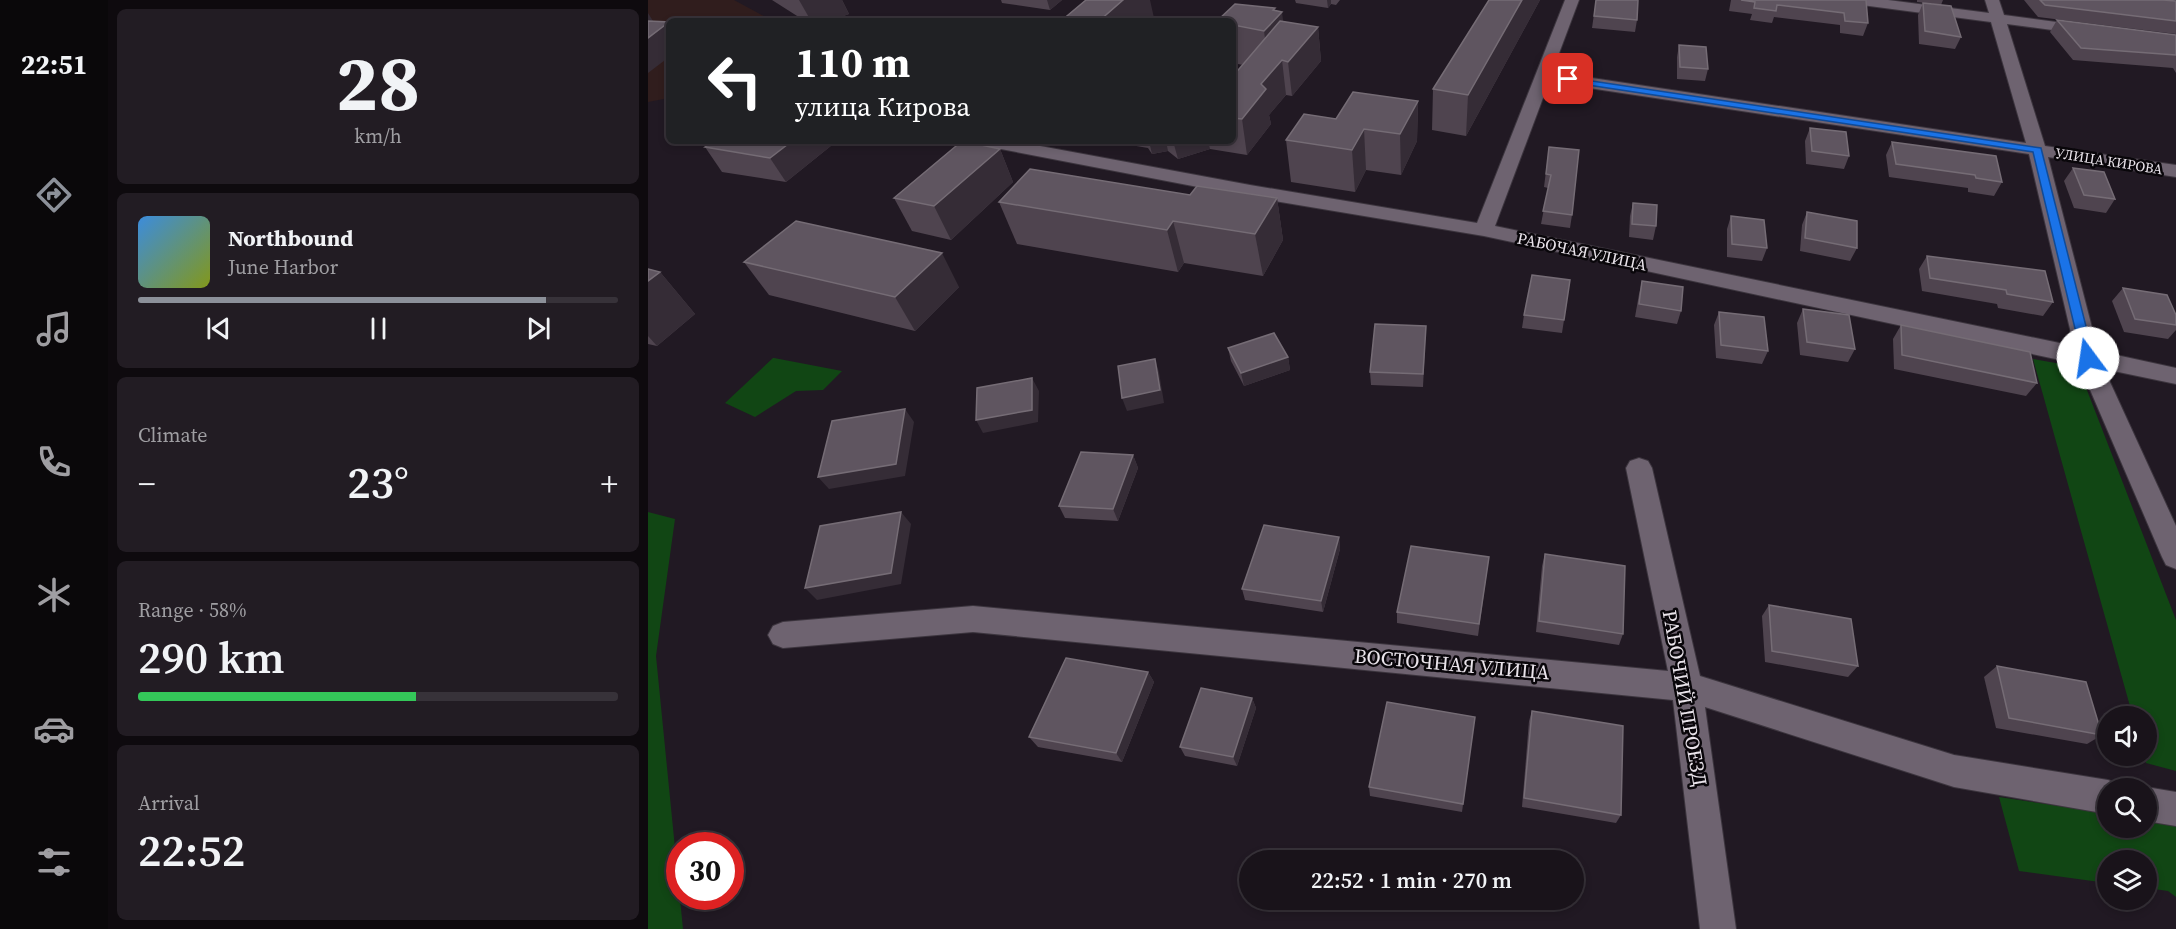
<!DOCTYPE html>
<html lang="en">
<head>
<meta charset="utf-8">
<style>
	:root { --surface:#19131a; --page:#221c23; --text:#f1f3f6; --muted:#9f9ea2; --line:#373239; --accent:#8c9099 }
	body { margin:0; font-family:"Source Serif 4",serif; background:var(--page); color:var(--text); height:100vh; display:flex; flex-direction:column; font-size:22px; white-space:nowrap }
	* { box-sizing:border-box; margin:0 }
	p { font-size:20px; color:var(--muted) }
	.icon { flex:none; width:33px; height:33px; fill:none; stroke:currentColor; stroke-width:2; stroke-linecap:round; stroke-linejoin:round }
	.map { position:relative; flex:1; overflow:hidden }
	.side { display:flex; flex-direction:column; gap:9px; padding:9px; background:#0e0a0e; width:540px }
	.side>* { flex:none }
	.banner { position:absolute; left:18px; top:18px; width:570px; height:126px; border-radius:9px; box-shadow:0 3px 9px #0003,0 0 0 2px var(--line); background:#202124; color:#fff; overflow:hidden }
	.buttons { position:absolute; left:1449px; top:706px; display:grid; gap:12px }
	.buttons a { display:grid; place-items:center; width:60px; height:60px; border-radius:50%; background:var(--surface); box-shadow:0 3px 9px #0003,0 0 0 2px var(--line); font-size:30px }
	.speed { position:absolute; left:18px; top:832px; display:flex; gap:12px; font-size:30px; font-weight:700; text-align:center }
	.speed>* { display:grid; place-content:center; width:78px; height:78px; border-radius:50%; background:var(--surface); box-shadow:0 3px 9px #0003,0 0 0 2px var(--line); line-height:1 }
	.speed .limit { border:9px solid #d22; background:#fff; color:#111 }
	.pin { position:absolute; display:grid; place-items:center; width:51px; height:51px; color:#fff; margin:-26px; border-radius:12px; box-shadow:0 3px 9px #0006 }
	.me { position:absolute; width:66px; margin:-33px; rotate:346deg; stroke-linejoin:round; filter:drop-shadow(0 0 4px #0008) }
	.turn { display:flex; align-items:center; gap:21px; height:126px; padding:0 30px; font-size:27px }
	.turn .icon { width:78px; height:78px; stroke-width:2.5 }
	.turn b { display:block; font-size:42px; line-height:51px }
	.big { font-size:45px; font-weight:600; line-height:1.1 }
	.side .widget { flex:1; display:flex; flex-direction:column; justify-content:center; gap:9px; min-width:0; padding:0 21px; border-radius:9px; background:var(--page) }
	.side .dial { align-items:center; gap:0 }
	.dial b { font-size:78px; line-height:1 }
	.song { display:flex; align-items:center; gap:18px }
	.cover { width:72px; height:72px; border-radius:9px; background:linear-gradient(135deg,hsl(210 70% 55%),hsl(70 70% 35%)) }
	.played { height:6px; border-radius:3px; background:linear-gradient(90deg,var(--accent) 85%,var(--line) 85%) }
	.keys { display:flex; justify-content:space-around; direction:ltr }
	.heat { display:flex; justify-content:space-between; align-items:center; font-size:33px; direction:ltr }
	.charge { height:9px; border-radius:4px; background:linear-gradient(90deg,#34c759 58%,var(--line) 0) }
	.trip { position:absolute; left:591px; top:850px; width:345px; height:60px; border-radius:30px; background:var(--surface); box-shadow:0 3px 9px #0003,0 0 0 2px var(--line); font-weight:600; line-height:60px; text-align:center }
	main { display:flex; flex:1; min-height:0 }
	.dock { display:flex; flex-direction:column; width:108px; justify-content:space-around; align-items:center; background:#0a080a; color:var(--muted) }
	.dock .icon { width:42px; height:42px }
	.dock .on { color:var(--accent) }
	.dock b { font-size:27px; color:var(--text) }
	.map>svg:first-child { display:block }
	.education { fill:#301d1d }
	.green { fill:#114614 }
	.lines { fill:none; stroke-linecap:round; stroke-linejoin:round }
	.minor-casing { stroke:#3c353e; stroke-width:2 }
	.minor { fill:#6e6370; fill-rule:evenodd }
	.wall { fill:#4f444f }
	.shaded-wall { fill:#352c36 }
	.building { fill:#5f5560; stroke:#756c75; stroke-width:1.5 }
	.route { fill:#1a73e8; stroke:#114b97; stroke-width:1.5 }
	.labels { text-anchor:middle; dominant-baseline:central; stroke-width:5; stroke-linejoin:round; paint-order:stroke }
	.far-street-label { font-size:14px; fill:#eae4eb; stroke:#09060a }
	.street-label { font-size:16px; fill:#eae4eb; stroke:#09060a }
	.near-street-label { font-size:20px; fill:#eae4eb; stroke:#09060a }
</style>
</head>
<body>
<main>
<nav class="dock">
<b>22:51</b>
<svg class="icon on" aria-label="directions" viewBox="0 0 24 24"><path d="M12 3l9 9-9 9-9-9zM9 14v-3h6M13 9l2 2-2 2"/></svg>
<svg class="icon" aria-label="music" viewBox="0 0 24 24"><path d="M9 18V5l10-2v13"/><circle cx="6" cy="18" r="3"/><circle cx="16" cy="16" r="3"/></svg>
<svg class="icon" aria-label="phone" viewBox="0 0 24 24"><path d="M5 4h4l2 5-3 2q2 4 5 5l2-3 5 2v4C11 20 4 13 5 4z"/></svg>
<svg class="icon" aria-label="climate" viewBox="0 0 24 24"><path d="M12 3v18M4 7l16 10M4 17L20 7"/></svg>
<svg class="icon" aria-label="car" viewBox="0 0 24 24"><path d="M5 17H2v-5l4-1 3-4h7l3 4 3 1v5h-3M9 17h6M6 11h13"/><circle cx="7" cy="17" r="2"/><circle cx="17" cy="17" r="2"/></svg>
<svg class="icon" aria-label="filters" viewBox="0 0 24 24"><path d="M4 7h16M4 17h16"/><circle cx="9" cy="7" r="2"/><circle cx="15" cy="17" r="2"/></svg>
</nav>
<section class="side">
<div class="widget dial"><b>28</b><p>km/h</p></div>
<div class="widget">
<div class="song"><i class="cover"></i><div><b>Northbound</b><p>June Harbor</p></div></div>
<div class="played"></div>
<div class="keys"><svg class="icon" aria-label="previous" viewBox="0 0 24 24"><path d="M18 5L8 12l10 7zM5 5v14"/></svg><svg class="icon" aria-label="pause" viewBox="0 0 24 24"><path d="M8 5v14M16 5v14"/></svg><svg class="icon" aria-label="next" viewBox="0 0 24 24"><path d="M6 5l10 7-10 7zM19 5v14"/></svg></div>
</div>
<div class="widget"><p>Climate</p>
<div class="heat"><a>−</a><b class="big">23°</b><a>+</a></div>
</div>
<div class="widget"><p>Range · 58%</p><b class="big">290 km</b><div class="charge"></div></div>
<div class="widget"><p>Arrival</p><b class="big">22:52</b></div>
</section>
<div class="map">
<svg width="1528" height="929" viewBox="0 0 1528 929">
	<rect width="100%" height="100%" fill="#211923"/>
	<path class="education" d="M0 0H86L125 21H21V98L0 102Z"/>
	<g class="green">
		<path d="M125 358H126L194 371 175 390 148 391 107 417 77 403Z"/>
		<path d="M1385 359 1430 367 1528 620V771L1498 763V717H1485Z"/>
		<path d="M0 512 27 519 8 656 35 929H0Z"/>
		<path d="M1351 797 1459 813 1460 828H1498L1499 818 1528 822V897L1520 891 1499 888 1498 861H1460L1459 883 1371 871Z"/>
	</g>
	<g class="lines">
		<defs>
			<g id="minor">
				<path d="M917 0H931L904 72 1378 143 1343 22 1206 4 1199 0H1240L1341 13 1337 0H1351L1356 15 1446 27 1449 30 1446 33 1441 35 1359 24 1397 146 1528 165V177L1400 157 1450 351 1528 368V384L1456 369 1528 526V569L1518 565 1514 557 1431 364 836 236 602 197 337 146 328 141H365L602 185 829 223ZM901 82 1381 154 1426 346 847 226Z"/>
				<path d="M991 458 1000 461 1004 468 1052 676 1306 755 1460 780 1472 785 1473 789H1460V814L1306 787 1057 707 1088 929H1052L1025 700 325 632 135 648 125 644 120 635 125 626 135 622 325 606 1020 671 978 468 982 461Z"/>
				<path d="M1498 787 1528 792V826L1498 821V789H1494Z"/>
			</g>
		</defs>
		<use href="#minor" class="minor-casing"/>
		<use href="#minor" class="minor"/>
	</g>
	<g class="wall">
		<path d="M124 0H194L201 14 181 21H157Z"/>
		<path d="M353 0H414L402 10 354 3Z"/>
		<path d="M647 0H692L688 5 683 4 680 8 648 3Z"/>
		<path d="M839 0H892L818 136 784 130 785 89 841 0Z"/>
		<path d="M948 0 989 20 987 32 944 28Z"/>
		<path d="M1083 0H1218L1220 23 1215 36 1192 33V25L1126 17 1124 23 1102 20 1104 14 1081 11Z"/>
		<path d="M1269 0H1295L1293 5 1269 2Z"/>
		<path d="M1376 0H1515L1528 1V34L1390 17Z"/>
		<path d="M1275 3 1313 37 1307 49 1271 44 1270 15Z"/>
		<path d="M627 8V11L635 22 670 27 673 61 644 96 638 95 621 115 623 124 599 155 562 149 530 159 520 151 504 154 500 148 465 142 464 141H585V76L595 65 585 63V21Z"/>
		<path d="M1409 20 1528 35V73L1525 68 1425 60 1402 32Z"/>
		<path d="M1031 45 1060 69 1057 81 1029 79V57Z"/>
		<path d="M770 101 769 141 753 175 718 170 707 192 643 182 638 140 688 119Z"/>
		<path d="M1162 128 1201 156 1196 169 1158 164 1157 141Z"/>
		<path d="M66 141H189L138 182 74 172 57 147Z"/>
		<path d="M1244 142 1354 182 1346 196 1320 192V188L1241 177 1238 155Z"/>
		<path d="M901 147 924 215 922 228 893 224 900 188 896 187Z"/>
		<path d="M352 149 365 182 303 240 264 231 246 198Z"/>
		<path d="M1425 168 1467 199 1458 213 1426 208 1416 181Z"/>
		<path d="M542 195 629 198 635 240 615 276 536 263 530 272 369 244 351 202Z"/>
		<path d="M985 203 1008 226 1005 240 981 237 982 216Z"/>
		<path d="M1159 212 1209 248 1202 261 1152 251 1154 225Z"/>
		<path d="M1083 216 1119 248 1114 261 1079 257V229Z"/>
		<path d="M1279 256 1405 302 1395 316 1350 308 1349 304 1274 291 1271 269Z"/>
		<path d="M96 262 311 287 267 331 121 295Z"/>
		<path d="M0 269 12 272 47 314 9 346 0 344Z"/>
		<path d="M994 281 1033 311 1029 324 987 317 991 294Z"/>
		<path d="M1475 288 1528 315V330L1520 339 1476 332 1464 301Z"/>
		<path d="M1155 309 1207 349 1200 362 1152 355 1149 323Z"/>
		<path d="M1071 312 1120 351 1114 364 1068 358 1066 325Z"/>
		<path d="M876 315 916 320 914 333 874 328Z"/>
		<path d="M1253 325 1389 383 1378 396 1246 369 1245 339Z"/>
		<path d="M778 326 775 387 723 385 722 372Z"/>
		<path d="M580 348 640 357 642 370 596 386 583 361Z"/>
		<path d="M485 455 490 468 470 521 417 518 411 506Z"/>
		<path d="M691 537 692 549 675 612 597 600 594 589Z"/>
		<path d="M897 554 975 634 971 645 888 632 894 566Z"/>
		<path d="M841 557 830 636 749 623V612Z"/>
		<path d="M1121 605 1210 666 1200 677 1117 662 1114 616Z"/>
		<path d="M1349 666 1454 735 1439 744 1348 728 1336 677Z"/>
		<path d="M500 672 506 682 474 762 390 747 381 737Z"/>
		<path d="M604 698 608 708 589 766 537 756 532 747Z"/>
		<path d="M884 711 973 815 968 823 874 807 881 721Z"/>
		<path d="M827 717 814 812 722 796 721 787Z"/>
	</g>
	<g class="shaded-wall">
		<path d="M151 0H194L201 14 181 21H163Z"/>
		<path d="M399 0H414L402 10Z"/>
		<path d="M475 0H502L506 18 503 21H451Z"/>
		<path d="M679 0H683V4L680 8Z"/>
		<path d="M874 0H892L818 136 820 95Z"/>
		<path d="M627 8 628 19 634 12 639 51 621 70 616 31 625 10Z"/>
		<path d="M0 13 10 29 0 36Z"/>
		<path d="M21 22V57L0 73V38Z"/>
		<path d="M670 27 673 61 644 96 640 62Z"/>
		<path d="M634 60 638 95 621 115 623 124 599 155 594 119 613 84Z"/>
		<path d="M770 101 769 141 753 175 752 134Z"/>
		<path d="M716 129 718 170 707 192 704 150Z"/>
		<path d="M144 141H189L138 182 122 158Z"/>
		<path d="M501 141H518L520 151 504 154Z"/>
		<path d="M525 141H560L562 149 530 159Z"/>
		<path d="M352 149 365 182 303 240 286 206Z"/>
		<path d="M629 198 635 240 615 276 607 234Z"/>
		<path d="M525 221 536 263 530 272 519 230Z"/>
		<path d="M294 253 311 287 267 331 247 297Z"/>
		<path d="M12 272 47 314 9 346 0 336V281Z"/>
		<path d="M640 357 642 370 596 386 593 373Z"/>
		<path d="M507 359 511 372 516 403 479 411 474 398Z"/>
		<path d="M384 378 391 391 390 422 335 433 328 420Z"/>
		<path d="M257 409 266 422 257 476 181 489 170 477Z"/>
		<path d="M485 455 490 468 470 521 465 509Z"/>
		<path d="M253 512 263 524 253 584 169 600 157 588Z"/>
		<path d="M691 537 692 549 675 612 673 601Z"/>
		<path d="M500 672 506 682 474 762 468 753Z"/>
		<path d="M604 698 608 708 589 766 585 757Z"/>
	</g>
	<g class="building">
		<path d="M438 0H475L451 21H413Z"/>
		<path d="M841 0H874L820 95 785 89Z"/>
		<path d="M948 0H990L989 20 946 16Z"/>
		<path d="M1093 0H1218L1220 23 1197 21 1196 13 1129 5 1128 11 1106 8 1107 2Z"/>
		<path d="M1392 0H1515L1528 1V21L1397 5Z"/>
		<path d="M1275 3 1303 6 1313 37 1277 31Z"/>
		<path d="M587 4 627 8 625 10 634 12 616 31 585 25V21H569Z"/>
		<path d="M1409 20 1528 35V55L1433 48Z"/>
		<path d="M0 21 21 22 0 38Z"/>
		<path d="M632 21 670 27 640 62 634 60 613 84 618 89 594 119 585 118V76Z"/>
		<path d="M1031 45 1058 47 1060 69 1032 67Z"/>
		<path d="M705 92 770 101 752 134 716 129 704 150 638 140 656 114 688 119Z"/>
		<path d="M1162 128 1198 132 1201 156 1164 151Z"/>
		<path d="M66 141H144L122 158 57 147Z"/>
		<path d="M314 141 352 149 286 206 246 198Z"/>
		<path d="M1244 142 1348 156 1354 182 1328 178 1327 175 1248 164Z"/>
		<path d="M901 147 931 150 924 215 895 211 903 175 898 174Z"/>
		<path d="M1425 168 1456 172 1467 199 1436 195Z"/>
		<path d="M382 169 542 195 549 186 629 198 607 234 525 221 519 230 351 202Z"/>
		<path d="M985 203 1009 205 1008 226 984 224Z"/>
		<path d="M1159 212 1209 221V248L1157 238Z"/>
		<path d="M1083 216 1116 220 1119 248 1084 244Z"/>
		<path d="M148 221 294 253 247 297 96 262Z"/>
		<path d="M1279 256 1397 271 1405 302 1359 294 1358 290 1282 278Z"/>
		<path d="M0 269 12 272 0 281Z"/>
		<path d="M884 275 922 280 916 320 876 315Z"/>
		<path d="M994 281 1035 287 1033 311 991 304Z"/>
		<path d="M1475 288 1519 295 1528 315V325L1487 319Z"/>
		<path d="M1155 309 1201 315 1207 349 1159 342Z"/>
		<path d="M1071 312 1116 317 1120 351 1073 345Z"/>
		<path d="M727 324 778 326 775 374 722 372Z"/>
		<path d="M1253 325 1382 352 1389 383 1254 355Z"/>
		<path d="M626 333 640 357 593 373 580 348Z"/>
		<path d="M507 359 512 390 474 398 470 366Z"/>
		<path d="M384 378V410L328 420 329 388Z"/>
		<path d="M257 409 248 464 170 477 184 421Z"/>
		<path d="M433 452 485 455 465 509 411 506Z"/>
		<path d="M253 512 243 573 157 588 172 526Z"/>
		<path d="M616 525 691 537 673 601 594 589Z"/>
		<path d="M763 546 841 557 831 624 749 612Z"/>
		<path d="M897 554 977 566 975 634 891 621Z"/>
		<path d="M1121 605 1203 619 1210 666 1124 651Z"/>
		<path d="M418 658 500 672 468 753 381 737Z"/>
		<path d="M1349 666 1438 682 1454 735 1361 718Z"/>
		<path d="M553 688 604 698 585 757 532 747Z"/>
		<path d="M739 702 827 717 815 804 721 787Z"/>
		<path d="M884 711 975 726 973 815 876 798Z"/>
	</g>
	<path class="route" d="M917 77 1393 148 1446 358 1440 362 1434 358 1385 152 920 82Z"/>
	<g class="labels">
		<g class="far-street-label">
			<text transform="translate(1461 161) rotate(9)">УЛИЦА КИРОВА</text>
		</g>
		<g class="street-label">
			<text transform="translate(934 251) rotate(12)">РАБОЧАЯ УЛИЦА</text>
		</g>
		<g class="near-street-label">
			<text transform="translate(804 664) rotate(5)">ВОСТОЧНАЯ УЛИЦА</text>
			<text transform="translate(1037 698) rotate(80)">РАБОЧИЙ ПРОЕЗД</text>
		</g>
	</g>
</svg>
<div class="buttons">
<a><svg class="icon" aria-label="sound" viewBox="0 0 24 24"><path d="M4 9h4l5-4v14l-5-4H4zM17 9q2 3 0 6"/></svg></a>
<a><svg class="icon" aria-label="search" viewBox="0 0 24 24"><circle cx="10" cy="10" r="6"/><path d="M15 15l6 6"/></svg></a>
<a><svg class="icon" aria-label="layers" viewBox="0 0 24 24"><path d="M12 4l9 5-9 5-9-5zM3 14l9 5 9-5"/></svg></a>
</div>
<div class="speed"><div class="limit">30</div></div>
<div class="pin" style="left:920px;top:79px;background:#d93025"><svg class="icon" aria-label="arrive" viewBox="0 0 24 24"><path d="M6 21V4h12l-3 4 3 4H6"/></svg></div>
<svg class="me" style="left:1440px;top:358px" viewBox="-20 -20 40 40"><circle r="19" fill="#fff"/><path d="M0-13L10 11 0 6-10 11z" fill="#1a73e8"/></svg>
<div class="trip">22:52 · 1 min · 270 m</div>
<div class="banner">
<div class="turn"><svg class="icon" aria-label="left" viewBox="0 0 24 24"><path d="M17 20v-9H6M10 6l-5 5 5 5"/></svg><div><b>110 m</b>улица Кирова</div></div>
</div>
</div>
</main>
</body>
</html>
